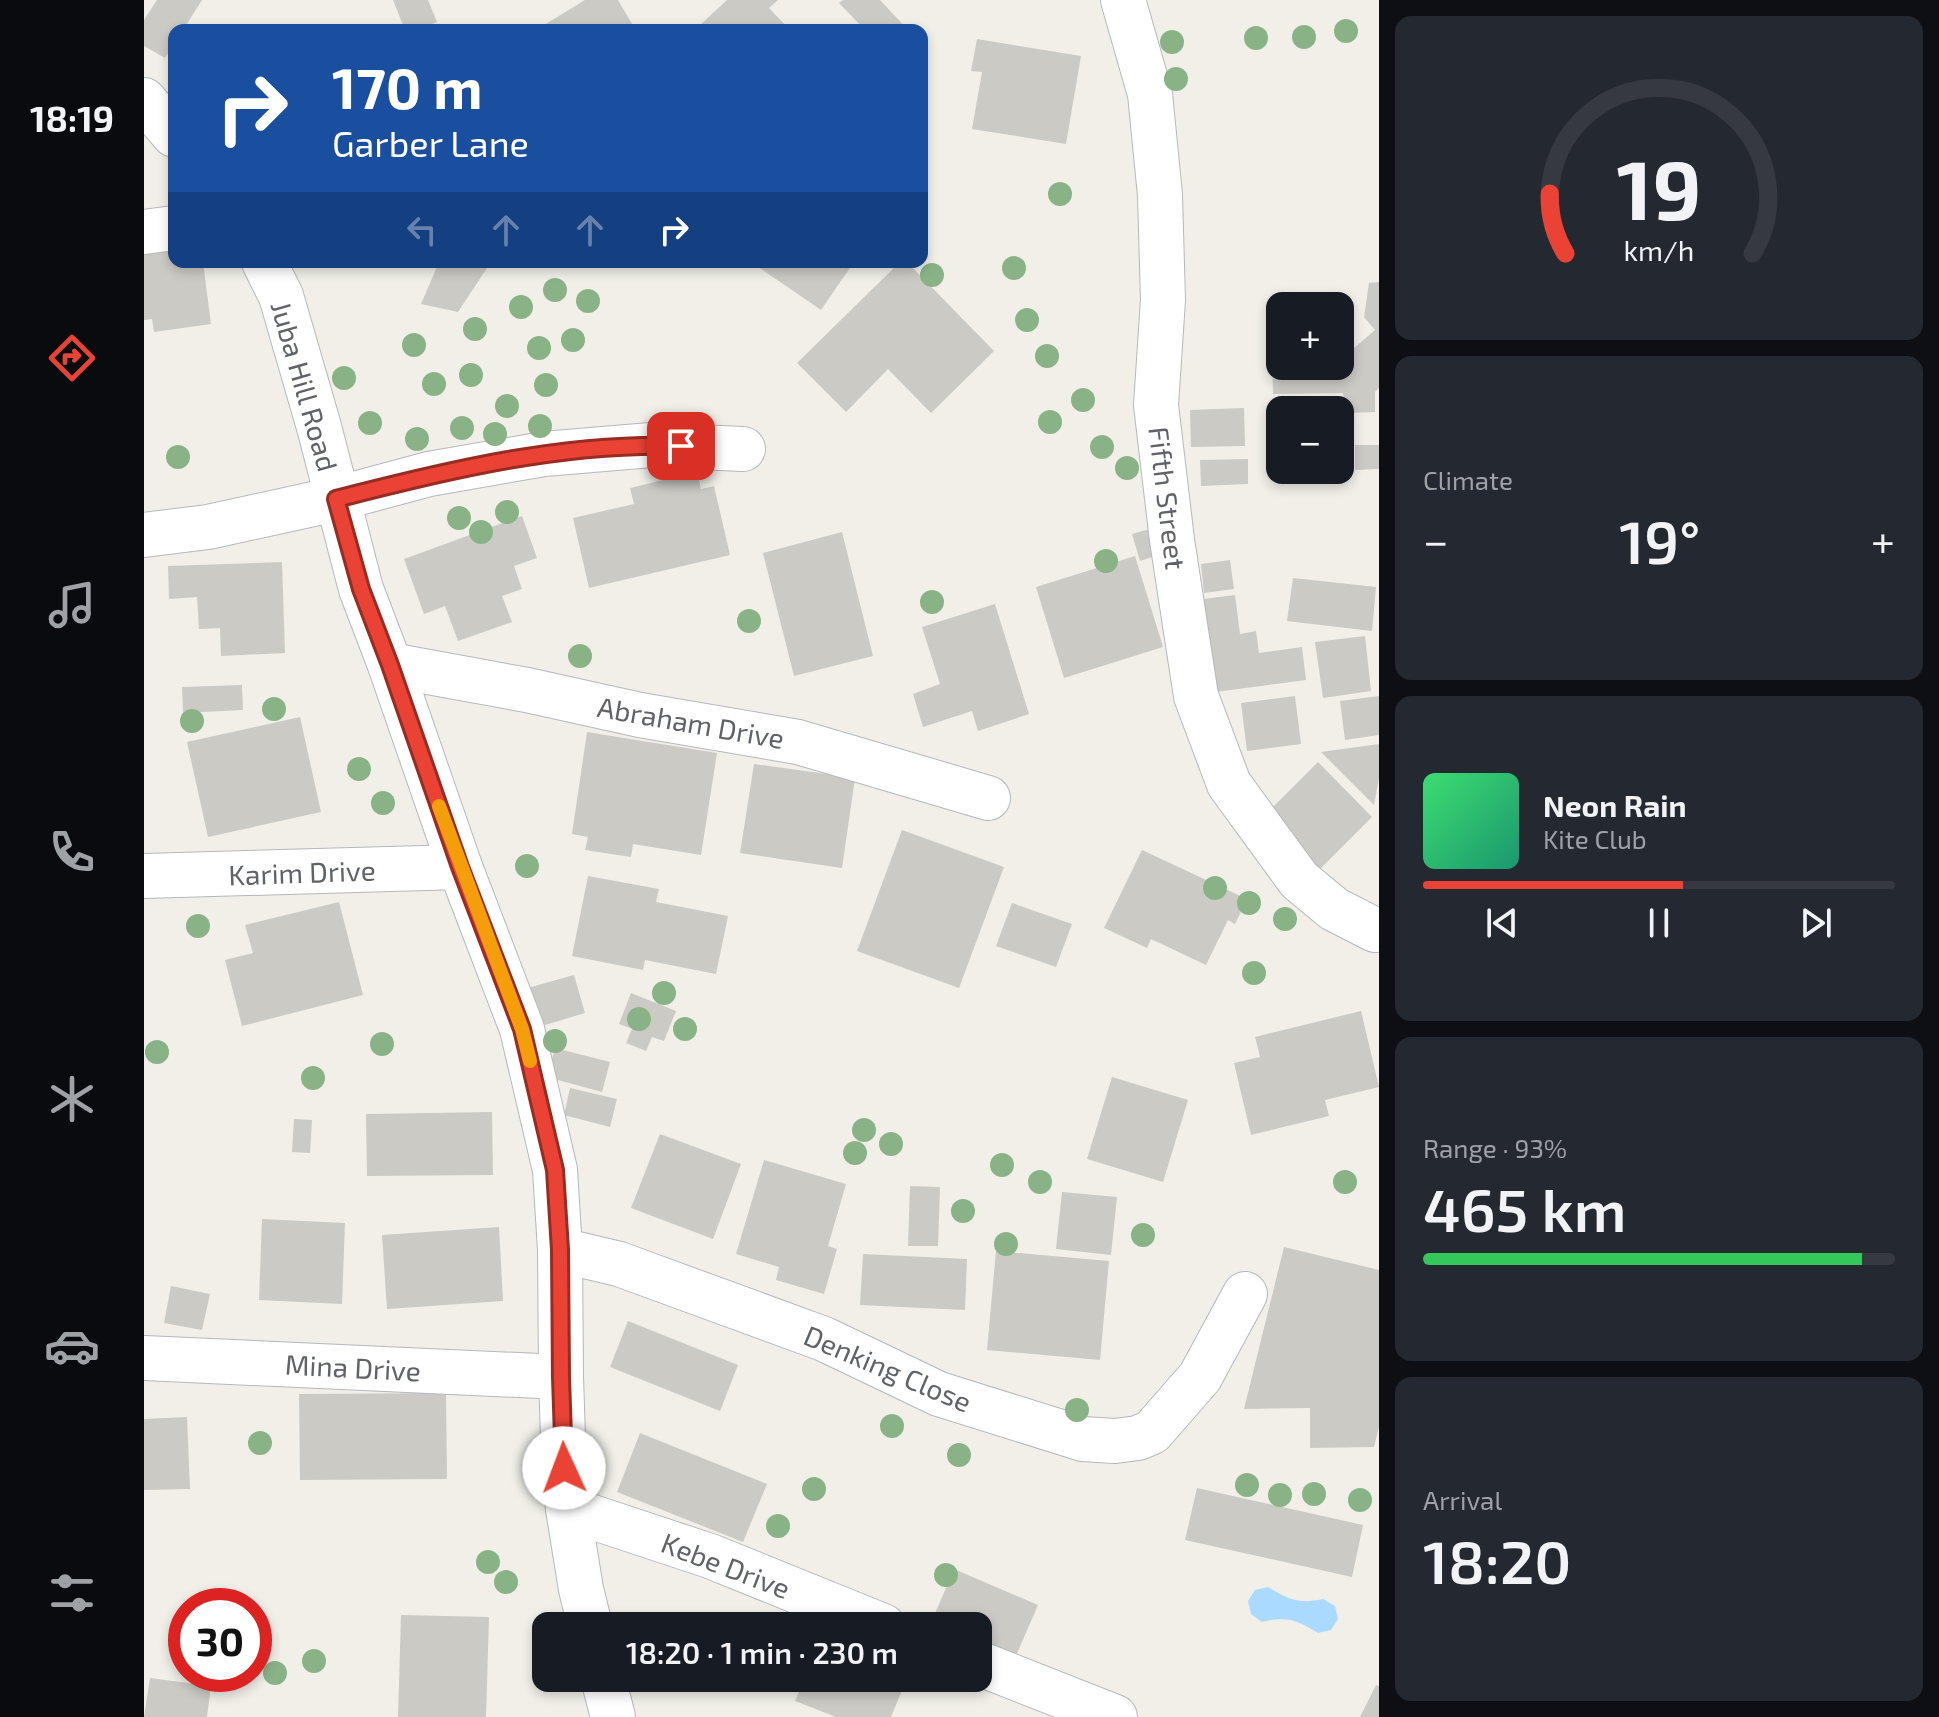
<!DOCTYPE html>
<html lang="en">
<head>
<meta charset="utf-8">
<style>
	:root { --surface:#171b24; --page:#242831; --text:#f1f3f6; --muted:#9ea1a6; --line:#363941; --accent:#ea4335 }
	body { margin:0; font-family:"Exo 2",sans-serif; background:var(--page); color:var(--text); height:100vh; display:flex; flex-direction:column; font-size:30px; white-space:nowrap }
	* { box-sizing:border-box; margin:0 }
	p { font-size:26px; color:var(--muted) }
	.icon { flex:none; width:44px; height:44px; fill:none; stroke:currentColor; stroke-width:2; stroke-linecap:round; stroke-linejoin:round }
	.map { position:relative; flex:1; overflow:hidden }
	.panel { display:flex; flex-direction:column; gap:16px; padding:16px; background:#0d0f14; width:560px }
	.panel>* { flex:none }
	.top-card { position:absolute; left:24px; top:24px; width:760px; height:244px; border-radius:16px; box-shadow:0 4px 12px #0003; background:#1a4fa0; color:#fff; overflow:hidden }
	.controls { position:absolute; left:1122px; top:292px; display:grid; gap:16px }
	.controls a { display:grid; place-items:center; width:88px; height:88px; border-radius:16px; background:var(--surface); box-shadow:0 4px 12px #0003; font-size:40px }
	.speed { position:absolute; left:24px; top:1588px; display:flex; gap:16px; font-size:40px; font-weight:700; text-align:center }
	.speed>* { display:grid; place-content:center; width:104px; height:104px; border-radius:50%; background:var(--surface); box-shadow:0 4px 12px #0003; line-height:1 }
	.speed .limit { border:12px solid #d22; background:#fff; color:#111 }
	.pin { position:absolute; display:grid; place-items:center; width:68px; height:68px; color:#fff; margin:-34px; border-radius:16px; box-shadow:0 4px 12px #0006 }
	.me { position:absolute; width:88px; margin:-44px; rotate:358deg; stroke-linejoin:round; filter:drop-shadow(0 0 6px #0008) }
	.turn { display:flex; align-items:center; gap:28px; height:168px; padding:0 32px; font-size:36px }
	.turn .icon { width:104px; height:104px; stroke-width:2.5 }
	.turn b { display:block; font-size:56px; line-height:68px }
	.lanes { display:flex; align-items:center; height:76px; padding:0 32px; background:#0003; justify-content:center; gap:40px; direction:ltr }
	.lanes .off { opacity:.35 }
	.big { font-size:60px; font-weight:600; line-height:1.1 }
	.panel .card { flex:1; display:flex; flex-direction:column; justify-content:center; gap:12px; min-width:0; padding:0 28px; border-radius:16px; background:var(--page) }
	.panel .dial { align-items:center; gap:0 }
	.dial svg { height:208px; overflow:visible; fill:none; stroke:var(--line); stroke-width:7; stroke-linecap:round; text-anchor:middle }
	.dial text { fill:var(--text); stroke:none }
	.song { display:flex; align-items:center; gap:24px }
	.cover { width:96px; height:96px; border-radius:12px; background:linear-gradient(135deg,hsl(140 70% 55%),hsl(160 70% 35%)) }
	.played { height:8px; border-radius:4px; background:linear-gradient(90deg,var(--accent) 55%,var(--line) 55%) }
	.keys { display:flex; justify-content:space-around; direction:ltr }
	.heat { display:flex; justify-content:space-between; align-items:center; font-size:44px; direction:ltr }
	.charge { height:12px; border-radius:6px; background:linear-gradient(90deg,#34c759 93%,var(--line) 0) }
	.trip { position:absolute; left:388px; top:1612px; width:460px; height:80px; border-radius:16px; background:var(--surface); box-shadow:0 4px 12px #0003; font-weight:600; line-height:80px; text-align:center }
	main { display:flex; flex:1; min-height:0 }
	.tabs { display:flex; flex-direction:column; width:144px; justify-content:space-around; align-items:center; background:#090b0e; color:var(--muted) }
	.tabs .icon { width:56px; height:56px }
	.tabs .active { color:var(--accent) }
	.tabs b { font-size:36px; color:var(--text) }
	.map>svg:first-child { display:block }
	.water { fill:#aadaff }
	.building { fill:#cccac5 }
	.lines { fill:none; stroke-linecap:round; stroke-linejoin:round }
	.minor-casing { stroke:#b5b8bc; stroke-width:46 }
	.minor { stroke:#fff; stroke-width:44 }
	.tree { fill:#89b387 }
	.route-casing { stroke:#982c22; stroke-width:20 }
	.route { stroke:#ea4335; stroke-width:14 }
	.slow { stroke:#f59e0b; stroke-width:14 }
	.labels { text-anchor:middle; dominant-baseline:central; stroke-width:6; stroke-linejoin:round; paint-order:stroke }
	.street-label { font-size:28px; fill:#5f6368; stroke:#fff }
</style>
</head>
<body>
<main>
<nav class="tabs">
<b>18:19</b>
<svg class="icon active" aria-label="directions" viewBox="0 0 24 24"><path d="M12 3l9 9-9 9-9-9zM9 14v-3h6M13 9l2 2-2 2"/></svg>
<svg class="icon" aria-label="music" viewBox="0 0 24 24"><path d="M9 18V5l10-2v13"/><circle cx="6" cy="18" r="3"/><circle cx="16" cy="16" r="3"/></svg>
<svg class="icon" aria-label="phone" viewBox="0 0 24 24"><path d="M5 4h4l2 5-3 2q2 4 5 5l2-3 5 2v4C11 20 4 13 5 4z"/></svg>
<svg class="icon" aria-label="climate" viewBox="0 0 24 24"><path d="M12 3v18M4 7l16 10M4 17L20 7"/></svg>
<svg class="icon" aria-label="car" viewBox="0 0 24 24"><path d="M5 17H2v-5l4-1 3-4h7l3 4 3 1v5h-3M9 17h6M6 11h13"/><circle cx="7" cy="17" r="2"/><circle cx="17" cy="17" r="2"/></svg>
<svg class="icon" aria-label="filters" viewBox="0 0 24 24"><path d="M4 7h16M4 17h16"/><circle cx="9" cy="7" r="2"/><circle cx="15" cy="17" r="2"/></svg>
</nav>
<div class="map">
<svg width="1235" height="1717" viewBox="0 0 1235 1717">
	<rect width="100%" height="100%" fill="#f1efe8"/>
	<path class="water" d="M1124 1587C1145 1600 1155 1604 1179 1599L1191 1606 1194 1619 1187 1630 1174 1633C1153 1620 1143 1616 1118 1622L1107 1614 1104 1601 1111 1590Z"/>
	<g class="building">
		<path d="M13 0H58L39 30H30V44L21 58 0 46V20Z"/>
		<path d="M249 0H284L293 22 274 30H261Z"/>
		<path d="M441 0H474L488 24 479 30H392Z"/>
		<path d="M583 0H634L625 8 644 28 642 30H561L556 25Z"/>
		<path d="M699 0H736L764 30H721L695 3Z"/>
		<path d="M833 39 937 56 922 144 828 129 838 72 827 71Z"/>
		<path d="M30 248V262H59L67 324 10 332 8 319 0 320V252Z"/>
		<path d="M295 262H347L314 312 277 304Z"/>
		<path d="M607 262H710L677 310Z"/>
		<path d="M756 262H763L850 351 787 413 744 369 702 412 653 363Z"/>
		<path d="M1235 282V388L1231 392V412L1200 413 1199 393 1129 394 1128 351H1136V366H1196V349H1209L1231 330 1220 317 1225 283Z"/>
		<path d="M1100 408 1101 446 1047 447 1046 410Z"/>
		<path d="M1211 445H1235V469L1211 470Z"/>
		<path d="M1104 459V484L1057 486 1056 460Z"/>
		<path d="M553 472 557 489 570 486 586 555 445 588 429 518 490 504 486 488Z"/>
		<path d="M378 516 393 558 370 566 378 589 358 596 368 622 314 641 301 606 280 614 260 559Z"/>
		<path d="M1006 529 1014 555 996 561 988 534Z"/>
		<path d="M698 532 729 656 650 676 619 553Z"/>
		<path d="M991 556 1019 647 920 678 892 587Z"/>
		<path d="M1086 560 1090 589 1060 593 1057 564Z"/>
		<path d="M138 562 141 653 77 656 76 628 55 629 53 597 25 599 24 566Z"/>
		<path d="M1149 578 1232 587 1228 631 1143 621Z"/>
		<path d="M1091 595 1096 634 1112 631 1115 653 1158 647 1162 680 1064 693 1051 600Z"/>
		<path d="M851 604 885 714 834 731 828 711 779 727 769 694 796 684 778 627Z"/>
		<path d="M1221 636 1227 691 1179 698 1171 642Z"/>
		<path d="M98 685 99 710 39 713 38 687Z"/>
		<path d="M1151 696 1157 744 1103 751 1097 703Z"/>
		<path d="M1235 696V735L1201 740 1196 701Z"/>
		<path d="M156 717 177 812 64 837 43 742Z"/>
		<path d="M443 732 573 753 557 855 489 844 487 857 441 850 444 837 428 834Z"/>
		<path d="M1235 744V778L1230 805 1177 752Z"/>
		<path d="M1174 762 1228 817 1173 872 1118 818Z"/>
		<path d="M610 764 711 778 698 868 596 853Z"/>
		<path d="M758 830 860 867 815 988 713 951Z"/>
		<path d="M998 850 1103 899 1091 924 1084 920 1062 965 1007 939 1003 948 960 928Z"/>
		<path d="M444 876 515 889 512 902 584 916 572 974 501 960 499 970 428 956Z"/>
		<path d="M195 902 219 995 98 1026 81 960 109 953 101 925Z"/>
		<path d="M868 903 928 924 912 967 852 946Z"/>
		<path d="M430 975 441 1013 391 1028 380 989Z"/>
		<path d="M487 993 532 1011 520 1041 508 1037 502 1051 482 1043 488 1029 475 1024Z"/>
		<path d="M1217 1011 1235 1087 1181 1100 1185 1116 1107 1135 1090 1063 1116 1057 1111 1037Z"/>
		<path d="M411 1048 466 1062 458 1092 403 1077Z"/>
		<path d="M968 1077 1044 1100 1019 1182 943 1159Z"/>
		<path d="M426 1088 473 1099 466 1127 420 1115Z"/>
		<path d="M348 1112 349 1175 223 1176 222 1114Z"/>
		<path d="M150 1119 168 1120 166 1153 148 1152Z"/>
		<path d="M516 1134 597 1164 569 1239 487 1208Z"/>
		<path d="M620 1160 702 1184 684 1246 693 1249 680 1294 632 1280 635 1267 592 1254Z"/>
		<path d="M766 1186 796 1187 794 1246H764Z"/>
		<path d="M918 1192 973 1197 967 1255 912 1249Z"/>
		<path d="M118 1219 201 1223 198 1304 115 1300Z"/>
		<path d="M355 1227 359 1301 243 1309 238 1235Z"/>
		<path d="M1140 1247 1235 1270V1427L1230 1447 1166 1448V1408L1100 1409Z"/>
		<path d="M852 1251 965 1261 956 1360 843 1350Z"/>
		<path d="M719 1254 823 1259 821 1310 716 1305Z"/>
		<path d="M27 1286 66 1294 58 1330 20 1323Z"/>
		<path d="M484 1321 594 1365 576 1411 466 1367Z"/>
		<path d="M302 1393 303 1479 156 1480 155 1394Z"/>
		<path d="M43 1417 46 1489 0 1490V1419Z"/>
		<path d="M496 1433 623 1484 599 1542 473 1492Z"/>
		<path d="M1053 1488 1219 1525 1208 1577 1041 1540Z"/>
		<path d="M810 1569 894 1605 871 1658 834 1643V1626H795L787 1623Z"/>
		<path d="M257 1615 345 1617 342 1717H254Z"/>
		<path d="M6 1678 67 1686 63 1717H0Z"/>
		<path d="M661 1678H763L747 1717H692L651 1701Z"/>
		<path d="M1232 1685 1235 1686V1717H1216Z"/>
	</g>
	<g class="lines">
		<defs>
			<g id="minor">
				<path d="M979 0 1006 94 1016 195 1019 300 1012 405 1028 540 1052 696 1085 784 1155 880 1190 909 1231 930"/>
				<path d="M0 100 30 135"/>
				<path d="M0 232 30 228"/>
				<path d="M120 262 137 296 175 427 217 589 246 665 316 867 378 1029 411 1170 416 1250 417 1377 420 1468 424 1509 437 1589 446 1626"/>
				<path d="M0 535 64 527 192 499 285 474 400 454 507 445 599 449"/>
				<path d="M246 665 383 690 496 715 654 742 844 798"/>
				<path d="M0 876 316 867"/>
				<path d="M416 1250 475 1264 680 1339 795 1394 939 1439 971 1441 994 1438 1008 1432 1056 1377 1101 1294"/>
				<path d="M0 1358 417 1377"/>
				<path d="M424 1509 566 1556 739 1626"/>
				<path d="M834 1663 971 1717"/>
				<path d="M459 1678 469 1717"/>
			</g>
		</defs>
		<use href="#minor" class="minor-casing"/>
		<use href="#minor" class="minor"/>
	</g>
	<g class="tree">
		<circle cx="1202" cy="31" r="12"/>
		<circle cx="1160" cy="37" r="12"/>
		<circle cx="1112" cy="38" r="12"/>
		<circle cx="1028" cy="42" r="12"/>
		<circle cx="1032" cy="79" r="12"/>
		<circle cx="916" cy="194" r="12"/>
		<circle cx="870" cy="268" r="12"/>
		<circle cx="788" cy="275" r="12"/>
		<circle cx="411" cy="290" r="12"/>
		<circle cx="444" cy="301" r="12"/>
		<circle cx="377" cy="307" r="12"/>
		<circle cx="883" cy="320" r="12"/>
		<circle cx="331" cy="329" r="12"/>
		<circle cx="429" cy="340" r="12"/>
		<circle cx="270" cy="345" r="12"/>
		<circle cx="395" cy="348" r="12"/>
		<circle cx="903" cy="356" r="12"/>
		<circle cx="327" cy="375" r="12"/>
		<circle cx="200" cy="378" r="12"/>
		<circle cx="290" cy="384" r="12"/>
		<circle cx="402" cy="385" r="12"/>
		<circle cx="939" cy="400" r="12"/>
		<circle cx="363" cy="406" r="12"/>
		<circle cx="906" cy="422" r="12"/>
		<circle cx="226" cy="423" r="12"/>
		<circle cx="396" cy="426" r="12"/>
		<circle cx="318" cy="428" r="12"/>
		<circle cx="351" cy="434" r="12"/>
		<circle cx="273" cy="439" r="12"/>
		<circle cx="958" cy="447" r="12"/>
		<circle cx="34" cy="457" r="12"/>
		<circle cx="983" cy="468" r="12"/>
		<circle cx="363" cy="512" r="12"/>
		<circle cx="315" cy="518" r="12"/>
		<circle cx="337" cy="532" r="12"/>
		<circle cx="962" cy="561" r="12"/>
		<circle cx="788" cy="602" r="12"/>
		<circle cx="605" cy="621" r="12"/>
		<circle cx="436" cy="656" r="12"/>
		<circle cx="130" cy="709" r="12"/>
		<circle cx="48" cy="721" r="12"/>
		<circle cx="215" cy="769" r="12"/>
		<circle cx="239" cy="803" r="12"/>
		<circle cx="383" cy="866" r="12"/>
		<circle cx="1071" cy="888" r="12"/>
		<circle cx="1105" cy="903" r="12"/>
		<circle cx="1141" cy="919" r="12"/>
		<circle cx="54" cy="926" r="12"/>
		<circle cx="1110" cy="973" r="12"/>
		<circle cx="520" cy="993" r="12"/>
		<circle cx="495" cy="1019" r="12"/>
		<circle cx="541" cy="1029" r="12"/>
		<circle cx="411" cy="1041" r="12"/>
		<circle cx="238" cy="1044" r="12"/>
		<circle cx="13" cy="1052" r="12"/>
		<circle cx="169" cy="1078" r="12"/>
		<circle cx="720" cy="1130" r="12"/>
		<circle cx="747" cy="1144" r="12"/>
		<circle cx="711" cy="1153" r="12"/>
		<circle cx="858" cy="1165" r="12"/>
		<circle cx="896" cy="1182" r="12"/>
		<circle cx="1201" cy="1182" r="12"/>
		<circle cx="819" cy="1211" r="12"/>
		<circle cx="999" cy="1235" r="12"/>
		<circle cx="862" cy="1244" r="12"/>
		<circle cx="933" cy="1410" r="12"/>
		<circle cx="748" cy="1426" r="12"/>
		<circle cx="116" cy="1443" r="12"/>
		<circle cx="815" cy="1455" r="12"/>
		<circle cx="1103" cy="1485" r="12"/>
		<circle cx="670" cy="1489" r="12"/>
		<circle cx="1170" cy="1494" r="12"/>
		<circle cx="1136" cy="1495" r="12"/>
		<circle cx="1216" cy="1500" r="12"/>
		<circle cx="634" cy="1526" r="12"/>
		<circle cx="344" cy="1562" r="12"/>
		<circle cx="802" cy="1575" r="12"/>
		<circle cx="362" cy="1582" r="12"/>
		<circle cx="170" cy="1661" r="12"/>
		<circle cx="131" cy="1673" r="12"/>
	</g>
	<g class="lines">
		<defs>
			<path id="route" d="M420 1468 417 1377 416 1250 411 1170 378 1029 316 867 246 665 217 589 192 499C304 470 421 442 537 446"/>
		</defs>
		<use href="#route" class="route-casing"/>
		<use href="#route" class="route"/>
		<path class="slow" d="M295 806 378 1029 386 1061"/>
	</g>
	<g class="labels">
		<g class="street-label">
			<text transform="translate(161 386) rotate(74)">Juba Hill Road</text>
			<text transform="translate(1024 498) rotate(83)">Fifth Street</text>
			<text transform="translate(547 722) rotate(10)">Abraham Drive</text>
			<text transform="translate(158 872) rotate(-2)">Karim Drive</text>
			<text transform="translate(209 1367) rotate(3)">Mina Drive</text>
			<text transform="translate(744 1368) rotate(23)">Denking Close</text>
			<text transform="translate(582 1565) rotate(21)">Kebe Drive</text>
		</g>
	</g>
</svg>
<div class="controls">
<a>+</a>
<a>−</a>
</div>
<div class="speed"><div class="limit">30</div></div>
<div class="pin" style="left:537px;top:446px;background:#d93025"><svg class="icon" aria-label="arrive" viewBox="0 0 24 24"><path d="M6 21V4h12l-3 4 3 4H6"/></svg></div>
<svg class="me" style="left:420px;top:1468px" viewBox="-20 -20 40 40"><circle r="19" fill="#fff"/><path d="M0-13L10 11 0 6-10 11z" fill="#ea4335"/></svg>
<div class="trip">18:20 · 1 min · 230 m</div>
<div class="top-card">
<div class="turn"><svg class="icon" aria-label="right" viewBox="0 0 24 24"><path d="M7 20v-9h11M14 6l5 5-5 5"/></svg><div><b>170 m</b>Garber Lane</div></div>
<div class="lanes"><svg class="icon off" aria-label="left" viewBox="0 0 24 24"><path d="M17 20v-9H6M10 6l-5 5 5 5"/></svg><svg class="icon off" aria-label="ahead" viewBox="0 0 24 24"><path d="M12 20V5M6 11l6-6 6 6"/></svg><svg class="icon off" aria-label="ahead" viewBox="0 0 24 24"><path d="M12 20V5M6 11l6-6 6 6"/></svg><svg class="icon" aria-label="right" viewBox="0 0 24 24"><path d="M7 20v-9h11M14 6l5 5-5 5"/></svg></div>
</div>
</div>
<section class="panel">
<div class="card dial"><svg viewBox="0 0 100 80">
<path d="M14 69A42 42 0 1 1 86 69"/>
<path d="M14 69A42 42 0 0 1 8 46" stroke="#ea4335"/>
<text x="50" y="56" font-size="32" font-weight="700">19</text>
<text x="50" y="72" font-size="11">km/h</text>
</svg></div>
<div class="card"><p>Climate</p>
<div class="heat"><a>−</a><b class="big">19°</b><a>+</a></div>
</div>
<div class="card">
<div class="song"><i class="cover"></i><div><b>Neon Rain</b><p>Kite Club</p></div></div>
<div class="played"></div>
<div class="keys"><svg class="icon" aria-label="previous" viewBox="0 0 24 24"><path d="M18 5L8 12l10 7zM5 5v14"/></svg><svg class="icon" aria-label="pause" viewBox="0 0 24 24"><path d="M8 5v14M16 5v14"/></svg><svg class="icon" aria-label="next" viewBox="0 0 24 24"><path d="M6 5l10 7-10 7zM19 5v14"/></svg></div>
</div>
<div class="card"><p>Range · 93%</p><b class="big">465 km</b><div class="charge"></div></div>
<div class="card"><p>Arrival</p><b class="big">18:20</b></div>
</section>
</main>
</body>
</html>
